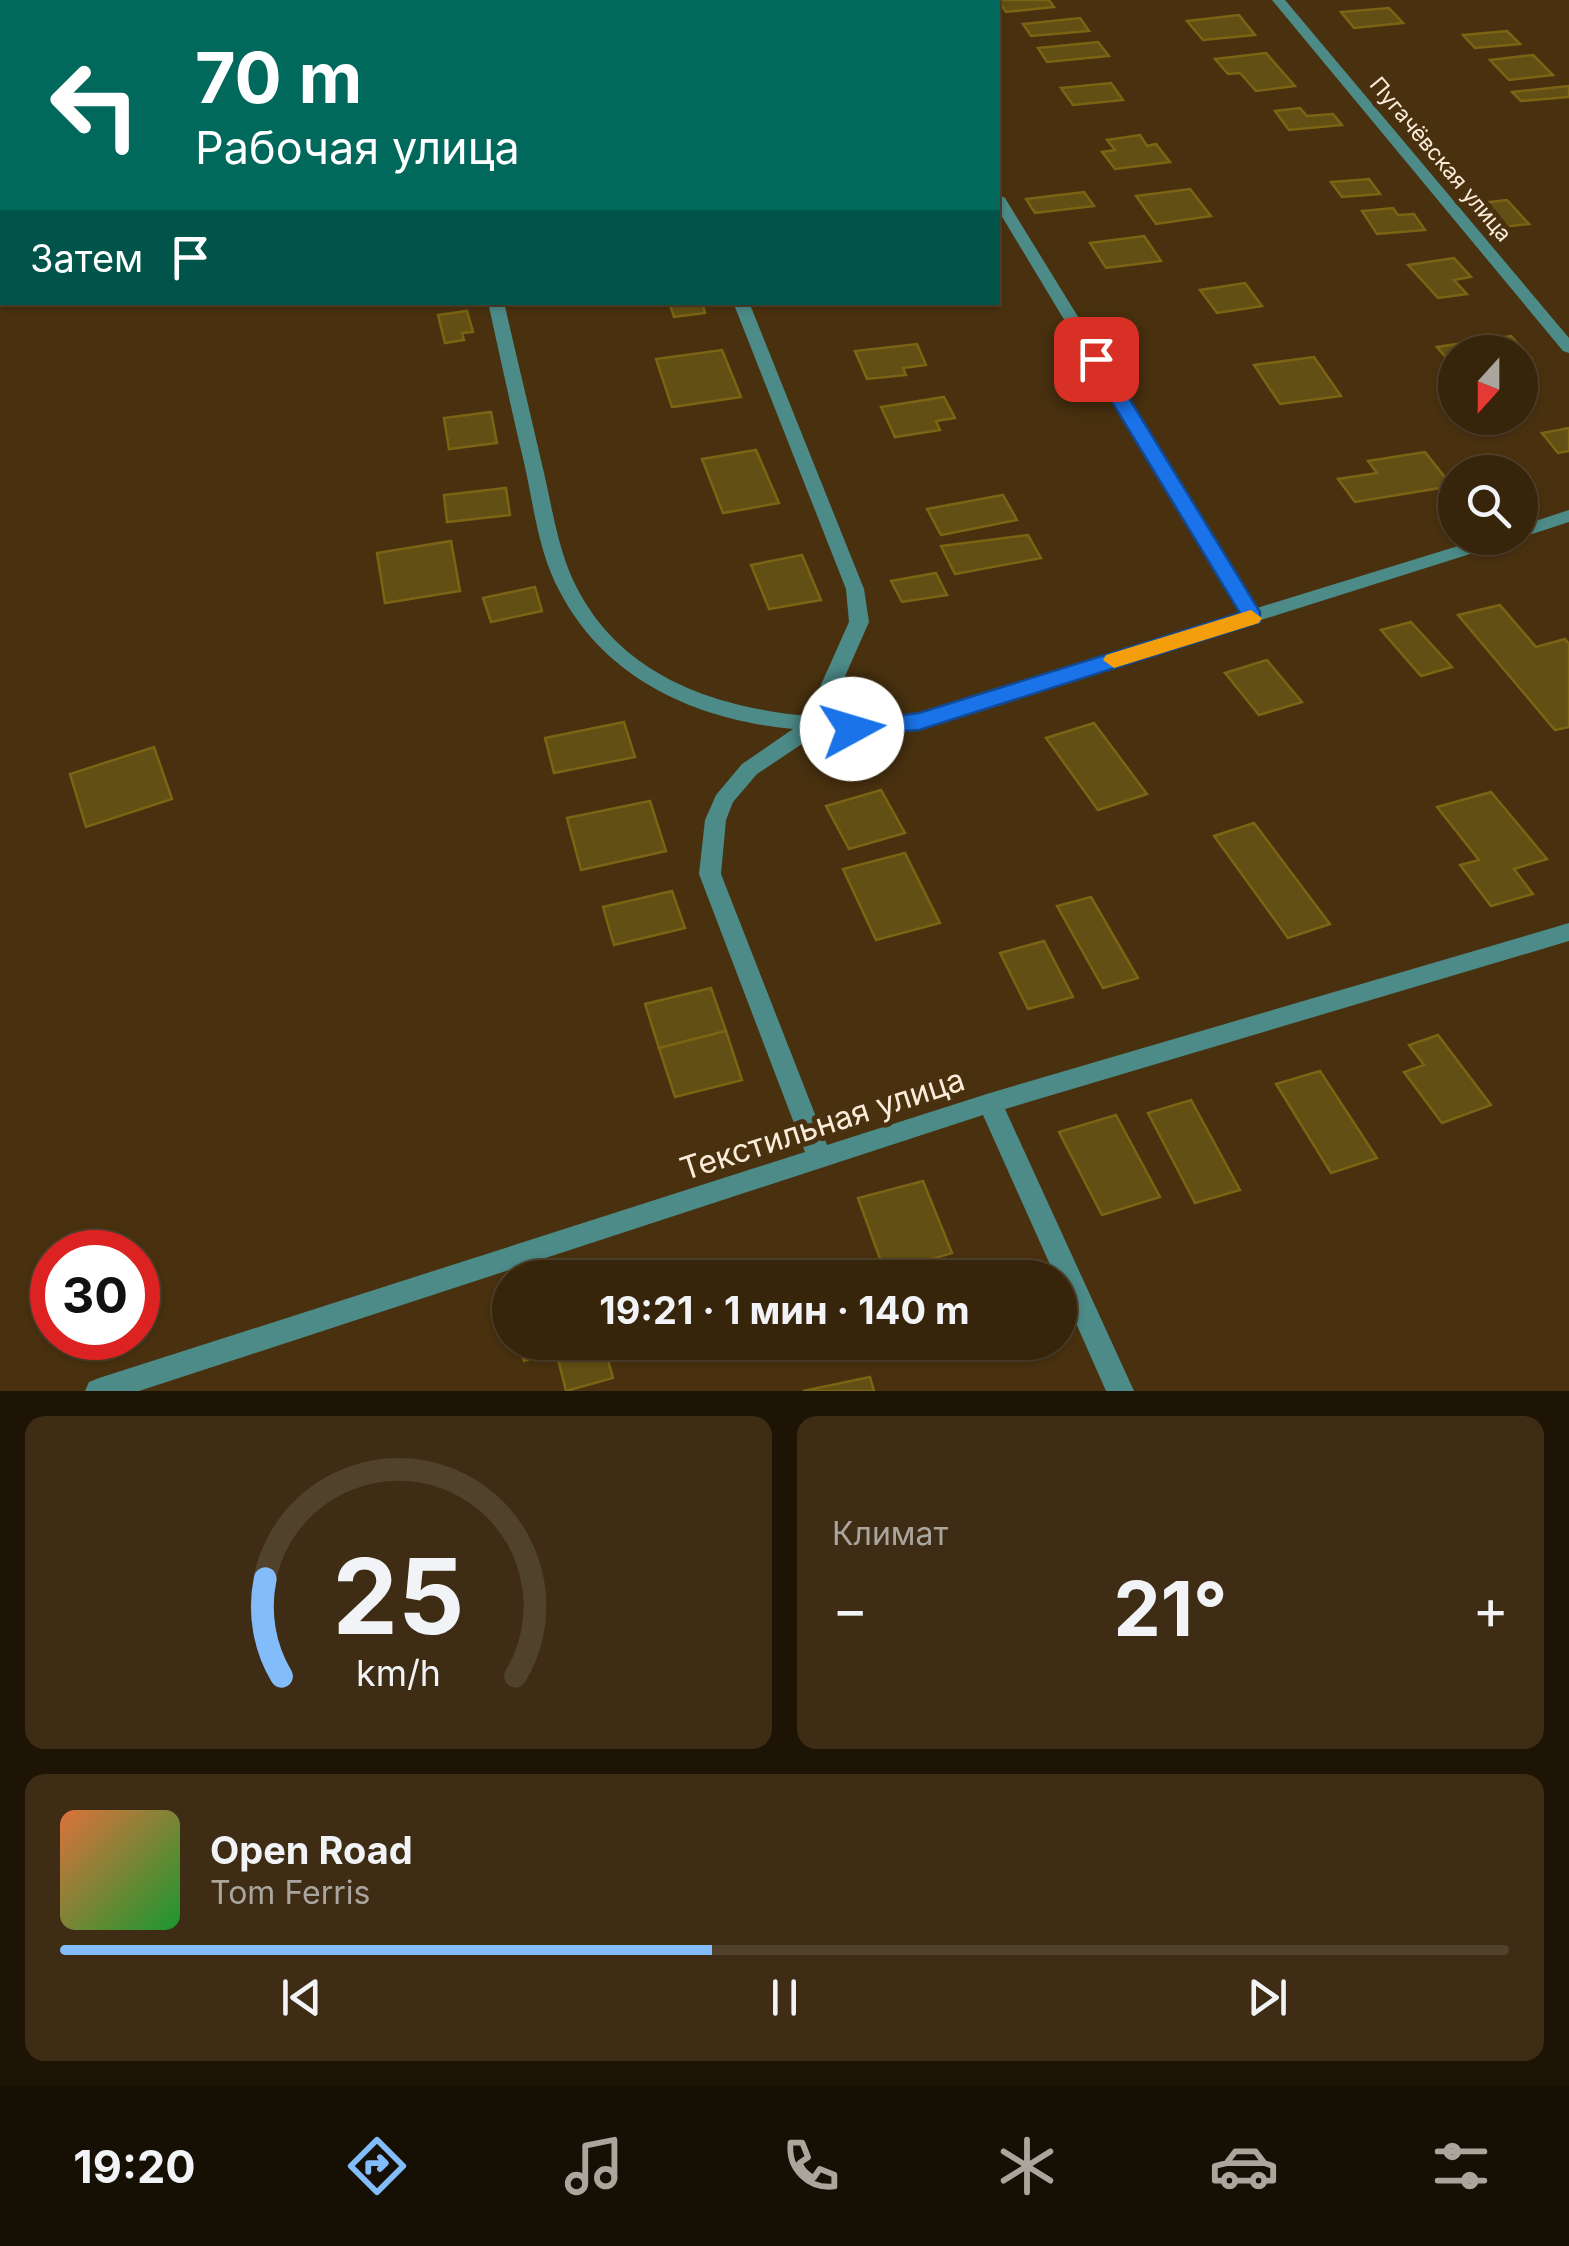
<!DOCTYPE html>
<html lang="ru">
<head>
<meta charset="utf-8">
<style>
	:root { --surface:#37250b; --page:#3e2d14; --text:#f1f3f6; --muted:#aaa59d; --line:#51422c; --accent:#83bcfb }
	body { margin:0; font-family:Inter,sans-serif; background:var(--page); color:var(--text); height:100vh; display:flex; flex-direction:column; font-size:38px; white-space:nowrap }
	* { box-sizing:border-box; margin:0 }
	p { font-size:32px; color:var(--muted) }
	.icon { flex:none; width:55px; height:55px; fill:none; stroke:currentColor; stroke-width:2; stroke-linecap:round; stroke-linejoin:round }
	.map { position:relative; height:1391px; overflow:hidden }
	.drawer { display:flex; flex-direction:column; gap:25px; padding:25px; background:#1e1406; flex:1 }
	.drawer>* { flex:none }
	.guide { position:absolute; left:0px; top:0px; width:1000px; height:305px; box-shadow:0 2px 8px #0004,0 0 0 2px var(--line); background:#00695c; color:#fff; overflow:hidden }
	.needle { width:65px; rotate:201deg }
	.tools { position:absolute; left:1438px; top:335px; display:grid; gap:20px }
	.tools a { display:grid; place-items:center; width:100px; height:100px; border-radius:50%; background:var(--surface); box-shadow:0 2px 8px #0004,0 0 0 2px var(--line); font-size:50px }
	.speed { position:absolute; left:30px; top:1230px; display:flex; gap:20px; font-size:50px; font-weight:700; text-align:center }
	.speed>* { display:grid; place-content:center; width:130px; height:130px; border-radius:50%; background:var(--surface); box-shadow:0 2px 8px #0004,0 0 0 2px var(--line); line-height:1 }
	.speed .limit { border:15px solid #d22; background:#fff; color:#111 }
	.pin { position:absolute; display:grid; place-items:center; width:85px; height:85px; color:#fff; margin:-42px; border-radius:20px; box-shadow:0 5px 15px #0006 }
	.me { position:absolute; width:110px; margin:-55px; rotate:84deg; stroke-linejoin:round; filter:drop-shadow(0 0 8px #0008) }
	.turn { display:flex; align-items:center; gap:35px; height:210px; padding:0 30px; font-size:45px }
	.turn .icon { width:130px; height:130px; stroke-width:2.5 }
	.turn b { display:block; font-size:70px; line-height:85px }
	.then { display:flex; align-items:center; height:95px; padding:0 30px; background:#0003; gap:20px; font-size:38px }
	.big { font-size:75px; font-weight:700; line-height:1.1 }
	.drawer .widget { flex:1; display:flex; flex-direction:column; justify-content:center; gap:15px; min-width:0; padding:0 35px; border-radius:20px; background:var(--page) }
	.drawer .dial { align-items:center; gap:0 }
	.dial svg { height:260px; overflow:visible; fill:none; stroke:var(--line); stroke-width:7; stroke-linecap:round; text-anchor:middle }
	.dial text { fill:var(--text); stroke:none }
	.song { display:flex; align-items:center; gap:30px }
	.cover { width:120px; height:120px; border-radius:15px; background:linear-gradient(135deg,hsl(20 70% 55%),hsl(130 70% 35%)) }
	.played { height:10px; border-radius:5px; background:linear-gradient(90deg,var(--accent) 45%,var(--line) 45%) }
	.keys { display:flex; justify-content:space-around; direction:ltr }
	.heat { display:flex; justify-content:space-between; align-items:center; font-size:55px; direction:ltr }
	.drawer .tiles { flex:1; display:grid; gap:25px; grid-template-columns:1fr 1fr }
	.widget:last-child { grid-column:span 2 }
	.trip { position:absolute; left:492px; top:1260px; width:585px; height:100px; border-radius:50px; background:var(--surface); box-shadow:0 2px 8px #0004,0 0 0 2px var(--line); font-weight:700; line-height:100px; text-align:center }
	.tabs { display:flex; height:160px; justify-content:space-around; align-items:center; background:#160f04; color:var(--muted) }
	.tabs .icon { width:70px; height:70px }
	.tabs .selected { color:var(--accent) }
	.tabs b { font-size:45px; color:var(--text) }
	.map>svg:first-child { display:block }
	.building { fill:#614f14; stroke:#7b6413; stroke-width:2.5 }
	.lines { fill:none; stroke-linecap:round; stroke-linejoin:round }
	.street { fill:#4c8b88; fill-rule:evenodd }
	.route { fill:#1a73e8; stroke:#114b97; stroke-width:2.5 }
	.slow { fill:#f59e0b }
	.labels { text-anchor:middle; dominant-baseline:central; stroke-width:10; stroke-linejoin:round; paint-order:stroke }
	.far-street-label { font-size:22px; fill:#fbebd9; stroke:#49310f }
	.near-street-label { font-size:32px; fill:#fbebd9; stroke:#49310f }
</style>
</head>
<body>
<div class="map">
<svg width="1569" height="1391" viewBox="0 0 1569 1391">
	<rect width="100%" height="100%" fill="#49310f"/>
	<g class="building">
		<path d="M998 0H1049L1054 7 1006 12Z"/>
		<path d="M1389 8 1403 23 1354 28 1341 12Z"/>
		<path d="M1239 15 1255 35 1203 40 1187 21Z"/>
		<path d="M1080 18 1089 31 1031 36 1023 24Z"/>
		<path d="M1507 31 1520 44 1475 48 1463 35Z"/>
		<path d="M1098 42 1109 56 1047 62 1038 48Z"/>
		<path d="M1266 53 1295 86 1256 91 1240 73 1228 74 1215 59Z"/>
		<path d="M1533 55 1553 75 1509 80 1490 60Z"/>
		<path d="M1111 83 1123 100 1073 105 1061 88Z"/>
		<path d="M1569 86V97L1521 101 1512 92Z"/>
		<path d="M1300 108 1307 116 1333 114 1342 125 1289 130 1275 111Z"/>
		<path d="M1140 135 1147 146 1156 144 1170 162 1115 169 1102 152 1115 150 1107 140Z"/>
		<path d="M1369 179 1380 194 1342 197 1331 182Z"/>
		<path d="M1190 189 1211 216 1156 224 1136 196Z"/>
		<path d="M1084 192 1094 206 1035 213 1026 199Z"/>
		<path d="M1507 200 1529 224 1503 227 1481 203Z"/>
		<path d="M1393 208 1398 215 1414 214 1425 230 1377 234 1362 211Z"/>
		<path d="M1144 236 1161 261 1106 268 1090 243Z"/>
		<path d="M1454 258 1471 277 1454 280 1467 294 1438 298 1408 265Z"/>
		<path d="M1245 283 1262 306 1217 313 1200 290Z"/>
		<path d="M669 302H702L705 313 674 317Z"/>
		<path d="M467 311 473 332 462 333 464 340 445 343 438 315Z"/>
		<path d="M1511 336 1531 358 1520 359V352H1455V368L1437 347Z"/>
		<path d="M917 344 926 365 903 368 906 375 867 379 855 351Z"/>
		<path d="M722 350 741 397 672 407 656 359Z"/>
		<path d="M1314 357 1341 396 1280 404 1254 365Z"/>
		<path d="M944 397 955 418 936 421 940 430 895 437 881 407Z"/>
		<path d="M491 412 497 443 449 449 444 418Z"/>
		<path d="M1569 428V451L1558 453 1542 433Z"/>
		<path d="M756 450 779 503 723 513 702 459Z"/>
		<path d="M1425 452 1452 486 1355 502 1338 479 1377 473 1368 461Z"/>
		<path d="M506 488 510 515 447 522 444 495Z"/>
		<path d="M1003 495 1017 520 941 535 927 509Z"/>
		<path d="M1028 535 1041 558 955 574 941 546Z"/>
		<path d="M451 541 460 591 385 603 377 553Z"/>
		<path d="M802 555 821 600 769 609 751 565Z"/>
		<path d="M936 573 947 595 902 602 891 581Z"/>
		<path d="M535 587 542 611 491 622 483 598Z"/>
		<path d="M1500 605 1536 647 1565 639 1569 644V727L1555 730 1458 615Z"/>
		<path d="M1411 622 1452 667 1421 676 1381 630Z"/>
		<path d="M1267 660 1302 702 1259 715 1225 673Z"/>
		<path d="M624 722 635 757 554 773 545 738Z"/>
		<path d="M1094 723 1147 794 1098 810 1046 738Z"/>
		<path d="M154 747 172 799 86 827 70 774Z"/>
		<path d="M881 790 905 833 849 849 826 806Z"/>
		<path d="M1491 792 1547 859 1514 869 1533 894 1491 906 1460 865 1479 860 1437 807Z"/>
		<path d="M650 801 666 851 581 870 567 818Z"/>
		<path d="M1254 823 1330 924 1288 938 1214 836Z"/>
		<path d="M905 853 940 923 876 940 843 869Z"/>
		<path d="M672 891 685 928 614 945 603 907Z"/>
		<path d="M1091 897 1138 978 1103 988 1057 906Z"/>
		<path d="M1044 941 1073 997 1028 1009 1000 953Z"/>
		<path d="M711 988 726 1031 659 1048 645 1004Z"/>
		<path d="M726 1031 742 1080 675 1097 659 1048Z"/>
		<path d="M1438 1035 1491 1105 1442 1123 1404 1072 1424 1065 1409 1045Z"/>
		<path d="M1320 1071 1377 1158 1331 1173 1276 1084Z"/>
		<path d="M1191 1100 1240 1190 1195 1203 1148 1113Z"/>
		<path d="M1116 1115 1160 1197 1102 1215 1059 1132Z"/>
		<path d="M923 1181 952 1253 922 1262 928 1278H887L858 1198Z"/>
		<path d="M519 1342H603L613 1378 566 1391 556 1351 524 1361Z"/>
		<path d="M870 1377 874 1391H803Z"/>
	</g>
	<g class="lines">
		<g class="street">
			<path d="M419 0H431L432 2H420Z"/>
			<path d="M624 0H636L637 2H625Z"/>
			<path d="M875 0H887L888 2H876Z"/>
			<path d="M1272 0H1285L1569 338V353L1563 351Z"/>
			<path d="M998 194 1005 198 1257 608 1484 538H1511L1508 542 919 728 820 732 757 774 733 802 726 820 721 874 827 1145 990 1093 1569 923V941L1005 1109 1134 1391H1106L1060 1287V1278H1056L983 1115 139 1391H85L89 1382 99 1378 805 1152 699 874 705 820 716 795 742 764 793 729C697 720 606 680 560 592 539 554 534 508 525 467 512 412 500 357 488 302H504C517 359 531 416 544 473 553 512 559 555 578 590 624 677 715 707 807 716L849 622 846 589 733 302H749L864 589 869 622 827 717 919 714 1241 613 998 210Z"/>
			<path d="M1569 510V522L1526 536 1518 538 1520 526Z"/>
		</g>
	</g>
	<path class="route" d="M1096 353 1105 359 1260 612V622L919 730 844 735V723L919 713 1240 613 1086 359Z"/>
	<path class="slow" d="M1251 610 1262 618 1259 623 1114 668 1103 660 1106 655Z"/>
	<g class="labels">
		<g class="far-street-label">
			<text transform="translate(1441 159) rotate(50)">Пугачёвская улица</text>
		</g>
		<g class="near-street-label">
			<text transform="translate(822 1124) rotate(-18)">Текстильная улица</text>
		</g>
	</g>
</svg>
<div class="tools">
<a><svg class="needle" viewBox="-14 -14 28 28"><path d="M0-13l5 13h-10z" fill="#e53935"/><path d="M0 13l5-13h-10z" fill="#aaa59d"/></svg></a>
<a><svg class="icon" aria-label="search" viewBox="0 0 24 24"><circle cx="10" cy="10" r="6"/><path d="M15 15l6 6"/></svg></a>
</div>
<div class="speed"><div class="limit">30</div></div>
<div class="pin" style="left:1096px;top:359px;background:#d93025"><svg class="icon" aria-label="arrive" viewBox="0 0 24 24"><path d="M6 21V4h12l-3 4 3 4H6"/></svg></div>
<svg class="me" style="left:852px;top:729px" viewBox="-20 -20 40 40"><circle r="19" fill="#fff"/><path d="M0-13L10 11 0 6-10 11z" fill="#1a73e8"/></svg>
<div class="trip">19:21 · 1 мин · 140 m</div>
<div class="guide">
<div class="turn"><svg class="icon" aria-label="left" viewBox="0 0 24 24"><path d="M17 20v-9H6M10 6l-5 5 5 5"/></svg><div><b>70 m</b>Рабочая улица</div></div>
<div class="then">Затем<svg class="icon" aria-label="arrive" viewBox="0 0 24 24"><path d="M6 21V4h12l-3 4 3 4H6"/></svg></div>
</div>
</div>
<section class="drawer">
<div class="tiles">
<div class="widget dial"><svg viewBox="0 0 100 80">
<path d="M14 69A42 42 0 1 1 86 69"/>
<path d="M14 69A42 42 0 0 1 9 39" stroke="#83bcfb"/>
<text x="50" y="56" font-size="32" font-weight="700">25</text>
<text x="50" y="72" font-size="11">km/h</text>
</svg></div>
<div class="widget"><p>Климат</p>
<div class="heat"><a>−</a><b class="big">21°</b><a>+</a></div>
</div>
<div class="widget">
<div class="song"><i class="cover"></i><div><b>Open Road</b><p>Tom Ferris</p></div></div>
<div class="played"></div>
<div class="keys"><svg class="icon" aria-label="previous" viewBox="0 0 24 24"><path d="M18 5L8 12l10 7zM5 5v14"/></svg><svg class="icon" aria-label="pause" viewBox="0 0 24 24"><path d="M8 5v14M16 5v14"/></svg><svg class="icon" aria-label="next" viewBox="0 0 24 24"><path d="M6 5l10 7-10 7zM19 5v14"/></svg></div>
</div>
</div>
</section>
<nav class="tabs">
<b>19:20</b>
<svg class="icon selected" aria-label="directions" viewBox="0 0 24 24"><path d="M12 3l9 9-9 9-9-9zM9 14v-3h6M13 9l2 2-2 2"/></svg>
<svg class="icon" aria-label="music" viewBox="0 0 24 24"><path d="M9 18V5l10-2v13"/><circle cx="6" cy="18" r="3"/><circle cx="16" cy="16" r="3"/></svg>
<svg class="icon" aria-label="phone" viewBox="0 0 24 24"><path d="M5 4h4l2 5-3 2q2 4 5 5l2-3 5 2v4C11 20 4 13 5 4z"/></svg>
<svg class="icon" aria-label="climate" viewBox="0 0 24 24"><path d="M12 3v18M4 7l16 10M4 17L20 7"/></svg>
<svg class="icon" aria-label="car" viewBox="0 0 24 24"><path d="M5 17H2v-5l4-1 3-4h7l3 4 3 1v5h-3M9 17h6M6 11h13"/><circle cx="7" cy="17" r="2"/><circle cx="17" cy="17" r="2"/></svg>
<svg class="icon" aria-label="filters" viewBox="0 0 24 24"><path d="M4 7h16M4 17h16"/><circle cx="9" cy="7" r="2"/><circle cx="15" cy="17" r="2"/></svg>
</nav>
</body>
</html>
